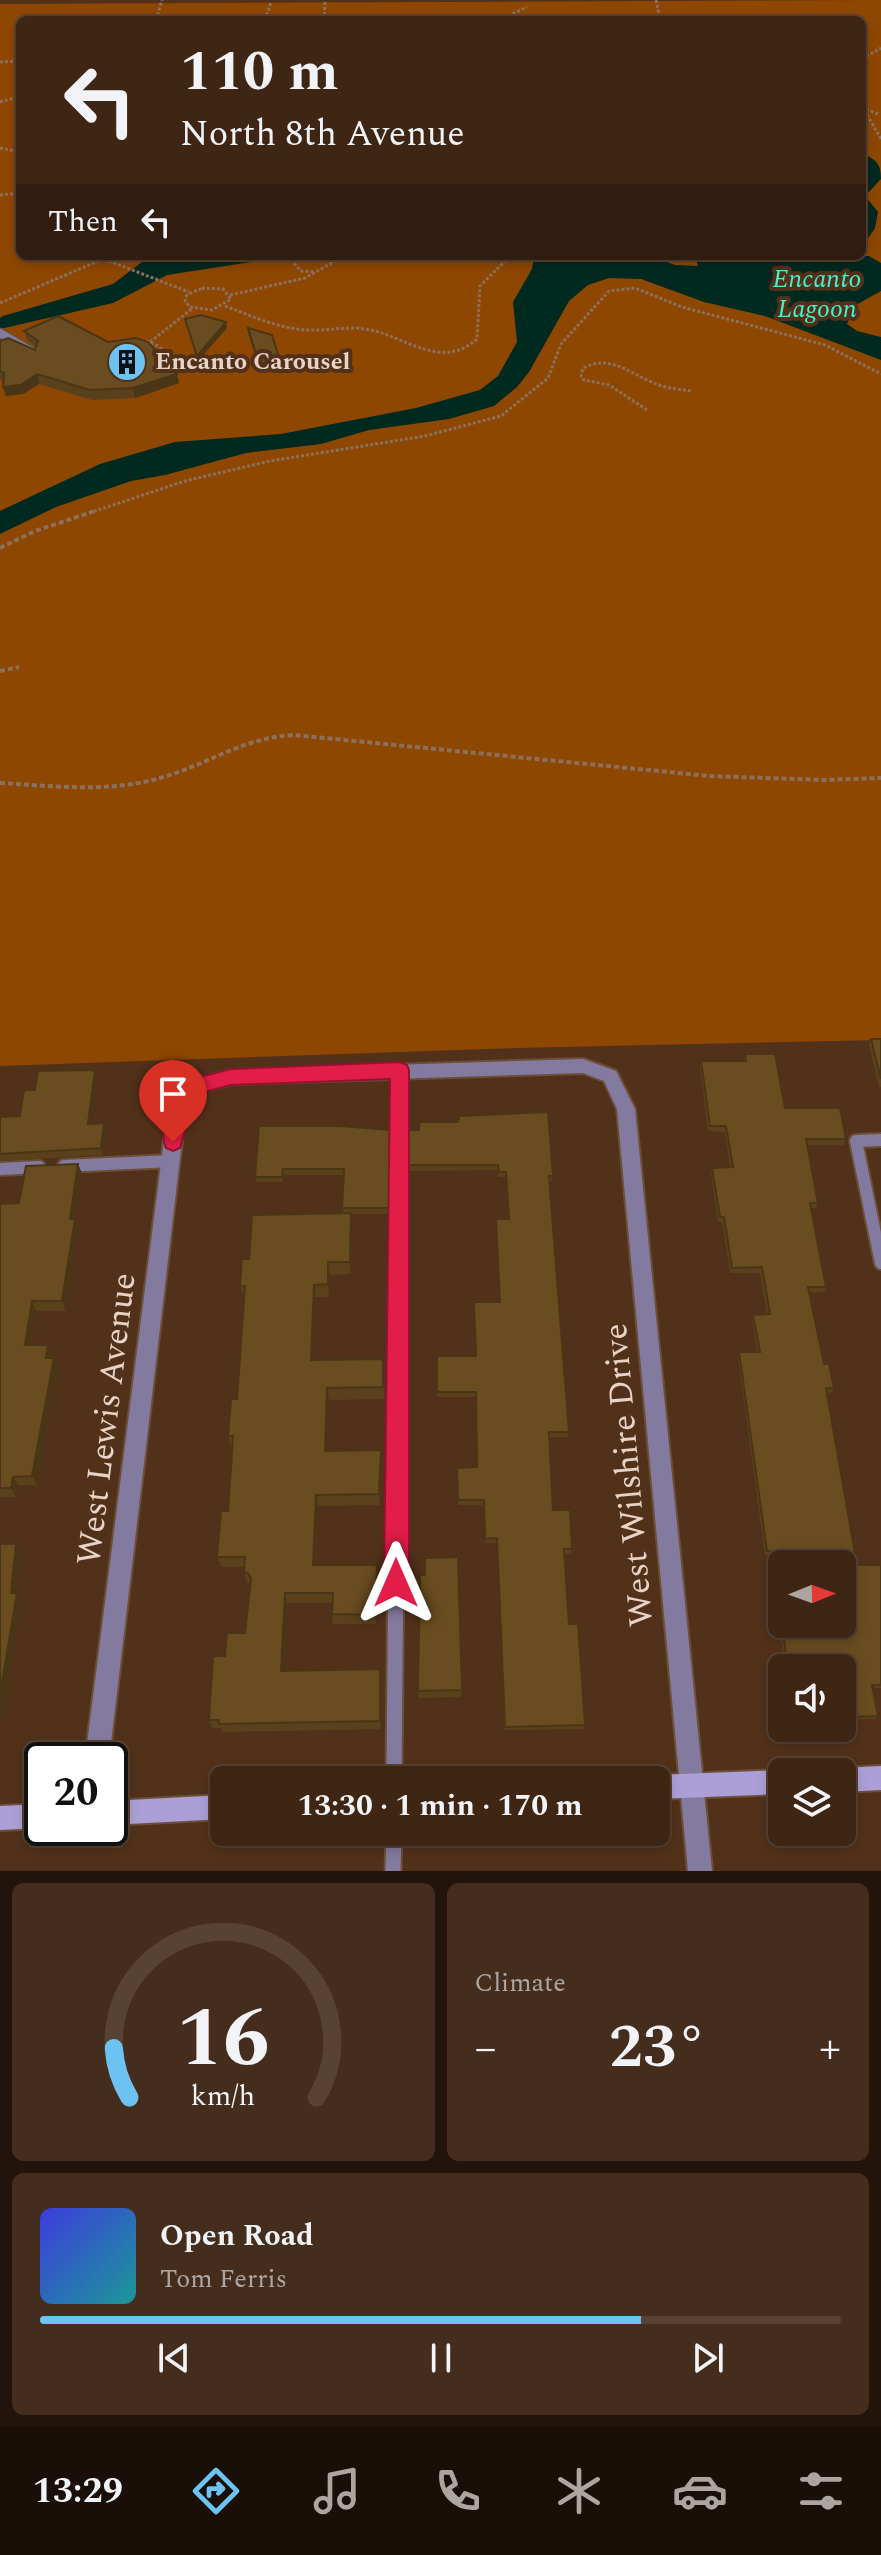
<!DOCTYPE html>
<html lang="en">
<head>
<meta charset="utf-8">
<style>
	:root { --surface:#3e2514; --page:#452d1d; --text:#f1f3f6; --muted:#ada5a0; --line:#574234; --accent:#6cc3f2 }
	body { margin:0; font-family:Spectral,serif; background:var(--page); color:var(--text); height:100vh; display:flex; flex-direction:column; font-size:30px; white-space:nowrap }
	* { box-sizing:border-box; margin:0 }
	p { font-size:26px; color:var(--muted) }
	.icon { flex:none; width:44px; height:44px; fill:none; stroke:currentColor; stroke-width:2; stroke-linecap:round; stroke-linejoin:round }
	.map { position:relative; height:1871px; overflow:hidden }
	.details { display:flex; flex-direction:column; gap:12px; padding:12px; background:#22140b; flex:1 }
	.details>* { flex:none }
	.hud { position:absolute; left:16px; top:16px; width:850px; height:244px; border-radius:12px; box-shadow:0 4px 12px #0003,0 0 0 2px var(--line); background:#3e2514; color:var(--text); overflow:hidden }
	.needle { width:52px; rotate:89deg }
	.fabs { position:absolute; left:768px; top:1550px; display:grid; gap:16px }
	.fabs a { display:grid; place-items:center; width:88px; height:88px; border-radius:12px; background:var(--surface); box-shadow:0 4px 12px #0003,0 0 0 2px var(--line); font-size:40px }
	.speed { position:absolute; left:24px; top:1742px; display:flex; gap:16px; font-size:40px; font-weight:700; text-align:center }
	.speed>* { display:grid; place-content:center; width:104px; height:104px; border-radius:50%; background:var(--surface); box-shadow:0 4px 12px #0003,0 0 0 2px var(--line); line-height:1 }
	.speed .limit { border:4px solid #111; border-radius:12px; background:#fff; color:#111 }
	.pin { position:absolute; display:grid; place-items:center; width:68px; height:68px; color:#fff; margin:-82px -34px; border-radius:50% 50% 50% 0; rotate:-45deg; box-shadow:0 0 8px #0007 }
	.pin .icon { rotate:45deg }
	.me { position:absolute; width:88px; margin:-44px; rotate:0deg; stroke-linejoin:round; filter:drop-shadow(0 0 6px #0008) }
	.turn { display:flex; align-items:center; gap:28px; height:168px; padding:0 32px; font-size:36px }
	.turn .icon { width:104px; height:104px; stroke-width:2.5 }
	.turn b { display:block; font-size:56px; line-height:68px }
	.then { display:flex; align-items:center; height:76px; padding:0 32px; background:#0003; gap:16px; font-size:30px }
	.big { font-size:60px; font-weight:700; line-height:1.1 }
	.details .widget { flex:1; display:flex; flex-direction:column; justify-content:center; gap:12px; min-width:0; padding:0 28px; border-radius:12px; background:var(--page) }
	.details .dial { align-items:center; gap:0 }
	.dial svg { height:208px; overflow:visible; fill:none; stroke:var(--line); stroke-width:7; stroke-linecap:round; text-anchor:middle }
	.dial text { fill:var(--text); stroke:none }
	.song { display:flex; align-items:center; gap:24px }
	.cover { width:96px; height:96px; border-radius:12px; background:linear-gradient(135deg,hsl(240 70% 55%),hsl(180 70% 35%)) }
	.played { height:8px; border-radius:4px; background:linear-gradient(90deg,var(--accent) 75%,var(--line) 75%) }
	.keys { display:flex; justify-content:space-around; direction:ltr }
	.heat { display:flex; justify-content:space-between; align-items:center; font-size:44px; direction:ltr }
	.details .tiles { flex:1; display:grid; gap:12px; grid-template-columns:1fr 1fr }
	.widget:last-child { grid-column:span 2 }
	.trip { position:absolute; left:210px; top:1766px; width:460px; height:80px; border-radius:12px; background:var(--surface); box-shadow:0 4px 12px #0003,0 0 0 2px var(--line); font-weight:700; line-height:80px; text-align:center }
	.tab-bar { display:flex; height:128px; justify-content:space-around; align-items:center; background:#190f08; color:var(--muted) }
	.tab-bar .icon { width:56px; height:56px }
	.tab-bar .selected { color:var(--accent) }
	.tab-bar b { font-size:36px; color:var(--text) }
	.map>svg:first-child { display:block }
	.green { fill:#8e4701; fill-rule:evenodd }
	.water { fill:#002920 }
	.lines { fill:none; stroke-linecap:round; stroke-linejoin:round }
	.service-far2-casing { stroke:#6d4e39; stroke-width:11 }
	.service-far1-casing { stroke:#6d4e39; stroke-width:16 }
	.service-casing { stroke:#6d4e39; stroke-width:19 }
	.minor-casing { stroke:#6d4e39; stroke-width:4 }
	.secondary-casing { stroke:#6d4e39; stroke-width:4 }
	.path-far1 { stroke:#8c6f5c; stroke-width:3; stroke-dasharray:3 2; stroke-linecap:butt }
	.path { stroke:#8c6f5c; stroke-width:4; stroke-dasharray:5 3; stroke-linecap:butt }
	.service-far2 { stroke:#837b9f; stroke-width:8 }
	.service-far1 { stroke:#837b9f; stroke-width:12 }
	.service { stroke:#837b9f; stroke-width:15 }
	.minor { fill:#837b9f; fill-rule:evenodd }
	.secondary { fill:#ac9fd7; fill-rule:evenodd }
	.wall { fill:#5a411c }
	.shaded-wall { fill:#4a3516 }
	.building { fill:#694c20; stroke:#4a3516; stroke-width:2; fill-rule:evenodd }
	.route { fill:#e11d48; stroke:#92132f; stroke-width:2 }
	.labels { text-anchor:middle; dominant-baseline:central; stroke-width:8; stroke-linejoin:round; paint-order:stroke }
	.far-poi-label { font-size:24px; font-weight:bold; fill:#e8d3c6; stroke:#52311a; text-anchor:start }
	.far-water-label { font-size:26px; font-style:italic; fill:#41f2cd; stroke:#52311a }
	.near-street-label { font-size:34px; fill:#e8d3c6; stroke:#52311a }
</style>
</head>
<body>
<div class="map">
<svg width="881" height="1871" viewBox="0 0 881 1871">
	<rect width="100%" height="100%" fill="#52311a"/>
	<path class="green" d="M881 0V1040L514 1048 0 1066V4ZM20 20H862V256H20Z"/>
	<g class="water">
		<path d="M862 153C876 160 881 163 881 179L865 196 878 212 875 228 867 240 862 241Z"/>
		<path d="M150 256H290L167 275 113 303 0 329V318L3 316 113 284Z"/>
		<path d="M534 256H650L675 265 698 266 695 256H869L881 263V291L856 305 847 324 857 331 881 337V360L765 316 704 302 641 279 609 278 588 285 569 301 529 372 517 387 494 406 449 419 369 430 321 444 246 453 165 475 131 481 56 507 0 534V511L100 464 175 442 281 434 416 408 480 390 498 376 517 342 513 302 532 269Z"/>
	</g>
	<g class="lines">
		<defs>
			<path id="service-far2" d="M0 333 31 351"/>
			<g id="service-far1">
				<path d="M881 1140 856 1141 881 1263"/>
				<path d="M64 1166 172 1161"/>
				<path d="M0 1169 39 1167"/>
				<path d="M398 1315 400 1070"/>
			</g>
			<g id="service">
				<path d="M394 1780 398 1313"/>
				<path d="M393 1871 394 1832"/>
			</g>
			<path id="minor" d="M583 1059 616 1071 635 1109 712 1871H688L617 1109 604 1081 583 1073 231 1084 195 1093 184 1124 109 1760H85L166 1124 182 1083 231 1070Z"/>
			<g id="secondary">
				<path d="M881 1766V1790L842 1792V1772H834L842 1768Z"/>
				<path d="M782 1770 786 1772H782V1794L656 1799V1780H647L656 1775Z"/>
				<path d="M224 1795V1819L110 1825V1801Z"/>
				<path d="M42 1804V1828L0 1830V1806Z"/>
			</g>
		</defs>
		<use href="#service-far2" class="service-far2-casing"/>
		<use href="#service-far1" class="service-far1-casing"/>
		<use href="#service" class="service-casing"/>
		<use href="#minor" class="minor-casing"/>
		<use href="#secondary" class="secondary-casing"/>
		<g class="path-far1">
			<path d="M656 0 660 20"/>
			<path d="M156 20 162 0"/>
			<path d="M265 20 271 2"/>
			<path d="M324 20 325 2"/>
			<path d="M499 20 527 7"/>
			<path d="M862 59 881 48"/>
			<path d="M0 62 20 61"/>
			<path d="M0 102 20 96"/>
			<path d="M862 106 881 139"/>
			<path d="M866 109 878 114"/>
			<path d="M0 148 20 152"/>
			<path d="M0 195 20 193"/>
			<path d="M287 256 301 271 314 272"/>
			<path d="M104 259 189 292"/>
			<path d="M202 288 223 289 231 299 212 310 190 307 185 301 187 295Z"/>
			<path d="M230 295 305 278 344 256"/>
			<path d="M0 303 110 256"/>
			<path d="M225 306C252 316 279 329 309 330 328 331 347 326 365 329 403 334 440 372 477 339L480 286 510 256"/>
			<path d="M121 340C140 339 156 340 169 356L166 368C142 387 104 394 84 366 91 349 104 344 121 340Z"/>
			<path d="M150 342 193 308"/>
			<path d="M647 410 609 385 584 380 581 376 583 368C610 354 629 373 654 383 665 388 678 389 691 391"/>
			<path d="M89 513 185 481 270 461 425 436 501 416 548 378 561 344 609 291 635 288 682 307 825 345 881 374"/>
		</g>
		<g class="path">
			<path d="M0 548 35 531 95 511"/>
			<path d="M0 671 19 667"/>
			<path d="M0 783C53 786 109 793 160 778 207 765 244 737 294 735L709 776 824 780 881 778"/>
		</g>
		<use href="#service-far2" class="service-far2"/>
		<use href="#service-far1" class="service-far1"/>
		<use href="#service" class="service"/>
		<use href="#minor" class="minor"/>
		<use href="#secondary" class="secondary"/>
	</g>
	<g class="wall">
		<path d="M248 328 280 361 281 367 260 370 248 334Z"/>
		<path d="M24 331 108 342 177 374 179 383 135 398 92 400 39 384 23 394 6 396 3 382 0 379V341L35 350 36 347 27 340Z"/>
		<path d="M871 1039H881V1087H879L869 1045Z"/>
		<path d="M745 1054 785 1108 846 1139 844 1145H807L818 1203 816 1208H811L826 1287 824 1292H809L824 1364 834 1388 831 1393H827L857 1565H881V1688H873L878 1716 875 1719 842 1720V1668H785L769 1555H765L738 1358 739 1352H757L752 1320 753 1315 767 1314 760 1273H730L722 1222H718L711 1173 712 1168 730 1167 725 1132 708 1131 700 1067 701 1061H743Z"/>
		<path d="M97 1077 91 1123H104L106 1130 103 1155 0 1161V1117L20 1116 35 1090Z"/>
		<path d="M390 1130 389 1214H351L352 1226 351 1274 330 1275 329 1297H315L313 1360 384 1371V1399L329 1400 327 1451 382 1461 380 1505 318 1506 315 1565H377L378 1575 376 1624H333L332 1614V1603H287L284 1671 381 1678V1729L223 1732 221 1728H212L209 1720 225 1656 245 1633 250 1583H247L244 1573V1567H221L217 1557 228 1511 233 1447H231L228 1436 237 1399 244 1298 240 1286 249 1259 343 1213 344 1175H283V1182H256L255 1177Z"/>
		<path d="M408 1130 553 1176 552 1181H549L569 1432 568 1437H549L553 1510 572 1549 571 1554H564L569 1624 585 1725 584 1729 505 1730 497 1543H485L483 1505H458L457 1468 477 1467 476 1397H437V1356H476L500 1302 508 1219 506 1177H498V1170L408 1171Z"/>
		<path d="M78 1164 82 1174 75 1220 78 1229 66 1311H36L31 1345 52 1354V1358L58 1367 37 1485H18L16 1497H0V1499V1204L19 1203Z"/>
		<path d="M425 1575 462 1690 461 1697 418 1698Z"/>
	</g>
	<g class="shaded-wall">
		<path d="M226 322 227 328 197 362V356Z"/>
		<path d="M280 361 281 367 260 370 259 364Z"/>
		<path d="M37 374 39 384 23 394 6 396 3 387Z"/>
		<path d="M177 374 179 383 135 398 133 388Z"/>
		<path d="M95 1070 97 1077 91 1131 88 1124Z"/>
		<path d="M104 1123 106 1130 103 1155 101 1148Z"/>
		<path d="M78 1164 82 1174 75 1220 78 1229 66 1311 62 1301 70 1219Z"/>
		<path d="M351 1213 352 1226 351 1274 350 1262Z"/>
		<path d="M328 1262 330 1275 329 1297 328 1284Z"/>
		<path d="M314 1285 315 1297 312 1372 311 1360Z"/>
		<path d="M32 1301 36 1311 29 1354 25 1345Z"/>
		<path d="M48 1345 52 1354 50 1367 46 1358Z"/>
		<path d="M54 1358 58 1367 37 1485 32 1476Z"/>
		<path d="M327 1388 329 1400 327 1462 325 1451Z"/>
		<path d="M381 1450 382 1461 380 1505 379 1494Z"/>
		<path d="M13 1477 18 1485 16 1497 11 1488Z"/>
		<path d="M316 1495 318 1506 314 1575 313 1565Z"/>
		<path d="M16 1544 21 1552 17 1593 22 1601 2 1722 0 1720V1694Z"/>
		<path d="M377 1565 378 1575 376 1624 375 1615Z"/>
		<path d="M285 1593 287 1603 284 1680 281 1671Z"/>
		<path d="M380 1669 381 1678V1729L380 1721Z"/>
	</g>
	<g class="building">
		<path d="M201 315 226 322 197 356 185 319Z"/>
		<path d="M58 316 108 342 136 338 148 342 177 374 133 388 90 390 37 374 21 385 3 387 4 373 0 371V341L8 338 35 350 38 341 24 331Z"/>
		<path d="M248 328 272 335 280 361 259 364Z"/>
		<path d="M871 1039H881V1079Z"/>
		<path d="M745 1054H775L785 1108H840L846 1139H806L818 1203H810L826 1287H808L824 1364H829L834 1388H826L857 1565H881V1685H872L878 1716 842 1717V1668H788L771 1551H767L739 1352H760L753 1315 770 1314 762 1267 732 1268 724 1217H720L712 1168 733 1167 726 1126H710L701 1061H746ZM782 1564H842V1624H782Z"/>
		<path d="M95 1070 88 1124 104 1123 101 1148 0 1154V1117L20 1116 24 1090H35L38 1071Z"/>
		<path d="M548 1112 553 1176H549L569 1432H549L553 1510H570L572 1549H564L569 1624H578L585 1725 505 1727 497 1538 485 1539 484 1500H458L457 1468 477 1467 476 1392H437V1356H476L474 1302H500L496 1219H509L506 1172H499L498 1165H408V1130H419L420 1122H458L459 1116Z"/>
		<path d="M259 1126H341L390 1130 389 1208H342L344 1169H283L282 1177H255Z"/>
		<path d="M78 1164 70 1219H75L62 1301H32L25 1345H48L46 1358H54L32 1476 13 1477 11 1488H0V1204L19 1203 26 1166Z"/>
		<path d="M351 1213 350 1262H328V1284L314 1285 311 1360 383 1359V1387L327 1388 325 1451 381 1450 379 1494 316 1495 313 1565H377L375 1615 332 1614 333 1593H285L281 1671 380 1669V1721L219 1724V1720H209L213 1656H225L227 1633H245L251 1578 248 1573H244L245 1557H217L221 1511H228L233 1436H228L231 1399H237L245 1286H240L242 1259H249L252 1215Z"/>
		<path d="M0 1544H16L11 1593H17L0 1694Z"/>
		<path d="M458 1557 462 1690 418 1691 420 1575H425V1558Z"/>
	</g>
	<path class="route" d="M400 1062 407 1065 409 1070V1583L405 1592 396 1596 388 1592 384 1583 390 1079 231 1085 196 1094 180 1148 173 1151 166 1148C157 1129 173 1100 181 1082L188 1080 231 1069Z"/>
	<defs>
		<symbol id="building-disc" viewBox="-11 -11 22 22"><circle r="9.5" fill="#6cc3f2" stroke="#52311a"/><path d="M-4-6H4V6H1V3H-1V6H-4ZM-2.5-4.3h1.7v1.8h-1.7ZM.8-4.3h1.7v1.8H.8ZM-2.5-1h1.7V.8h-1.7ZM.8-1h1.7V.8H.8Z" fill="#111"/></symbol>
	</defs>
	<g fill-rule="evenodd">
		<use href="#building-disc" x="105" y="340" width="44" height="44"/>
	</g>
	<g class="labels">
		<g class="far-poi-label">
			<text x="155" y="362">Encanto Carousel</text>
		</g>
		<g class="far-water-label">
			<text x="817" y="279">Encanto<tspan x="817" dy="30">Lagoon</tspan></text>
		</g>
		<g class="near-street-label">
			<text transform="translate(107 1419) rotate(-83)">West Lewis Avenue</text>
			<text transform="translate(629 1475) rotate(-95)">West Wilshire Drive</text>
		</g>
	</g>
</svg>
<div class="fabs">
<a><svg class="needle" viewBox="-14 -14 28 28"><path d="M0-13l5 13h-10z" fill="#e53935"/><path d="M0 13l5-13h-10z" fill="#ada5a0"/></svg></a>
<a><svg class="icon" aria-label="sound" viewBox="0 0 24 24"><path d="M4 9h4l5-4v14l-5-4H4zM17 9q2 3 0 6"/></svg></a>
<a><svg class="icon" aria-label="layers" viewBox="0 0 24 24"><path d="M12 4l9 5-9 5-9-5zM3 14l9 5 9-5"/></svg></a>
</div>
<div class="speed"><div class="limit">20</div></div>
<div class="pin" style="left:173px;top:1142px;background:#d93025"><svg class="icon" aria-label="arrive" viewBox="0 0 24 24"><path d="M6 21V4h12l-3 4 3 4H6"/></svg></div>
<svg class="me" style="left:396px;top:1583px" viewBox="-20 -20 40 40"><path d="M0-17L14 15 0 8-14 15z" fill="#e11d48" stroke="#fff" stroke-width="4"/></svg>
<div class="trip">13:30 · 1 min · 170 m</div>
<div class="hud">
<div class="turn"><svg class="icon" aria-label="left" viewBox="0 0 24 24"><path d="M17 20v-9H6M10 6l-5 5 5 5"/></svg><div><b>110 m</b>North 8th Avenue</div></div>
<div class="then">Then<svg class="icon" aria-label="left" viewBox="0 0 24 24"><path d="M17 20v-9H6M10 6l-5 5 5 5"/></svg></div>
</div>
</div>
<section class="details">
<div class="tiles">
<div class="widget dial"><svg viewBox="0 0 100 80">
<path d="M14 69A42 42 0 1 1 86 69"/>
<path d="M14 69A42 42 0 0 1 8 50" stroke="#6cc3f2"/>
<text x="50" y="56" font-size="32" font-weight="700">16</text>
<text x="50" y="72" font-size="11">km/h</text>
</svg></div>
<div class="widget"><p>Climate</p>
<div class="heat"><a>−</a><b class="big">23°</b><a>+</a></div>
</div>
<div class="widget">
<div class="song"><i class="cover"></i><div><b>Open Road</b><p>Tom Ferris</p></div></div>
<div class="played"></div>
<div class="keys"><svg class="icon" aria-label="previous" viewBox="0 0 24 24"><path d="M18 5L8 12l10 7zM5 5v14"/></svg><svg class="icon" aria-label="pause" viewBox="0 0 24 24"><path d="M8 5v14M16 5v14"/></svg><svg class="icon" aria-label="next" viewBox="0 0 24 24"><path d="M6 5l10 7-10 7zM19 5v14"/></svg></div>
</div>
</div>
</section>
<nav class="tab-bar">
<b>13:29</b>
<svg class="icon selected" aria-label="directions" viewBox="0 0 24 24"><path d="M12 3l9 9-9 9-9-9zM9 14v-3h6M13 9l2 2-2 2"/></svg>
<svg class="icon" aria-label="music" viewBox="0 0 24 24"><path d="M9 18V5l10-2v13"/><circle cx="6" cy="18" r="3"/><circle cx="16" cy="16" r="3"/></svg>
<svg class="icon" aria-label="phone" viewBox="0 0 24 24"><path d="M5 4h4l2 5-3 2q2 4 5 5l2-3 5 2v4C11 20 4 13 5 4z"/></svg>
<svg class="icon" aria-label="climate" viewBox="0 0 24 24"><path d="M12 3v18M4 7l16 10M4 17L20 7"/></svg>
<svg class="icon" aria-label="car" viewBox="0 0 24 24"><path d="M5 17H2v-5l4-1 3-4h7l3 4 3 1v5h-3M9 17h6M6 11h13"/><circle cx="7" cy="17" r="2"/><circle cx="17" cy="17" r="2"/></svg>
<svg class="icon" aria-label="filters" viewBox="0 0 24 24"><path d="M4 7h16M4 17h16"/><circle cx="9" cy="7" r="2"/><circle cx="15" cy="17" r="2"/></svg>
</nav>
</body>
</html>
